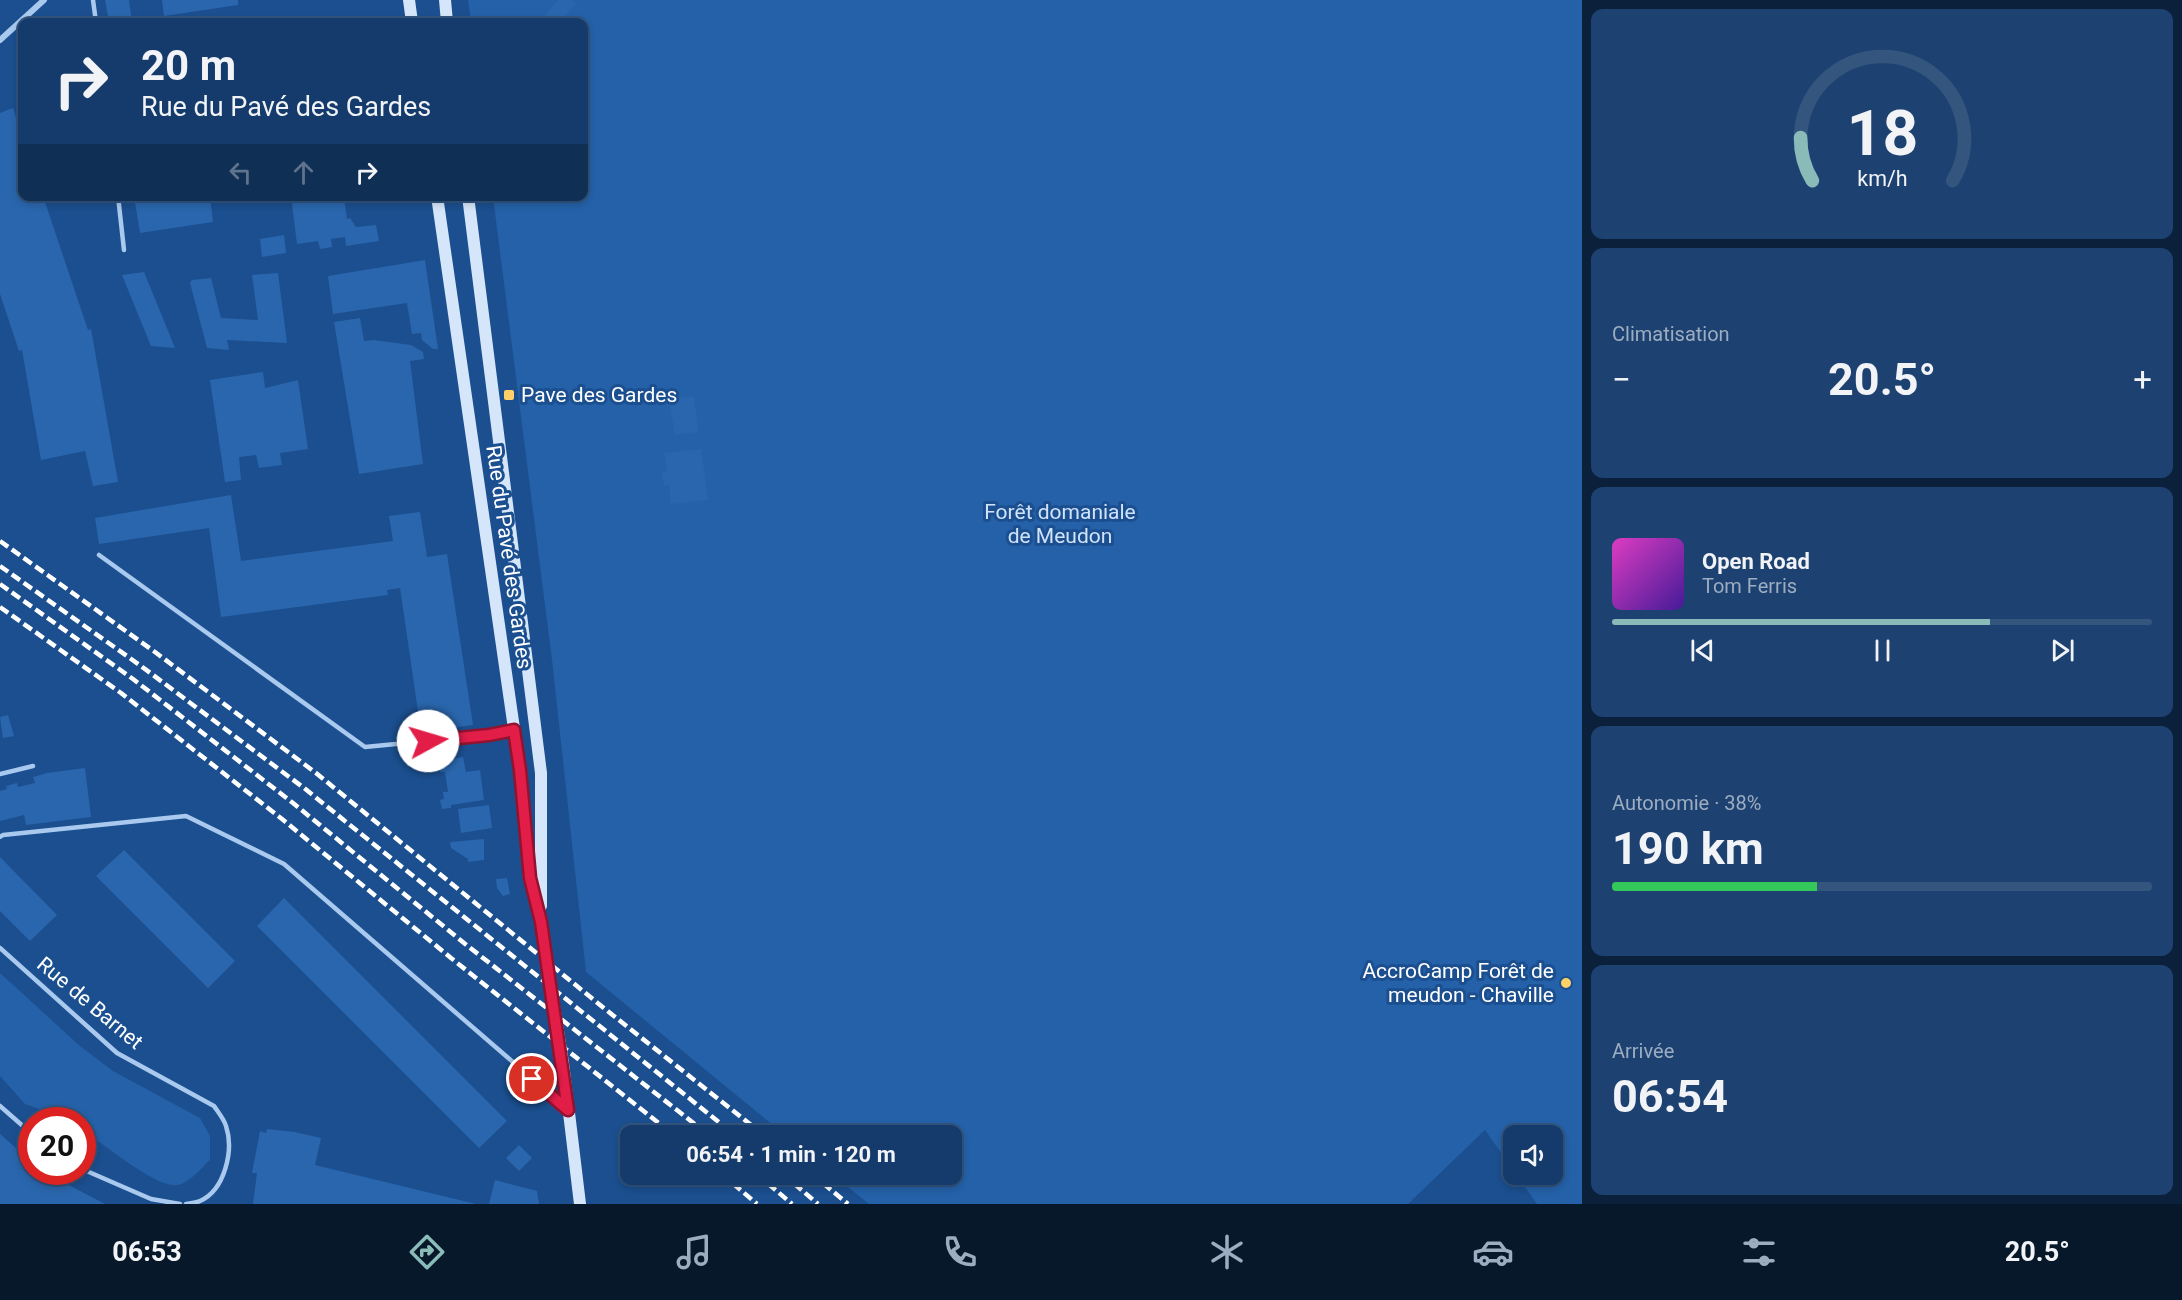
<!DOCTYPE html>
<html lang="fr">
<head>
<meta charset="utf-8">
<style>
	:root { --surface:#143b6b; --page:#1d4271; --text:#f1f3f6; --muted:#9dadc1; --line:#33557e; --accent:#8bbbb9 }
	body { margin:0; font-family:Roboto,sans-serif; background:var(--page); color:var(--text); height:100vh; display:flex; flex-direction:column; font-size:22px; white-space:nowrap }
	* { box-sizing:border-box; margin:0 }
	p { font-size:20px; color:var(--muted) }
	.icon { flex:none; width:33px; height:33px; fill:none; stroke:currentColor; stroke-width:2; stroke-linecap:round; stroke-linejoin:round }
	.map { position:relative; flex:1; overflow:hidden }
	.panel { display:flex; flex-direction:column; gap:9px; padding:9px; background:#0b203b; width:600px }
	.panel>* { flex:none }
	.top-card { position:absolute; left:18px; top:18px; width:570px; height:183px; border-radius:12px; box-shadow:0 3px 9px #0003,0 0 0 2px var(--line); background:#143b6b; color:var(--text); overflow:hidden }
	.tools { position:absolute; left:1503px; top:1125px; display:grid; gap:12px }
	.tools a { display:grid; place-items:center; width:60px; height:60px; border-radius:12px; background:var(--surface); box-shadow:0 3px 9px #0003,0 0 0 2px var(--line); font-size:30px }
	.speed { position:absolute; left:18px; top:1107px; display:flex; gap:12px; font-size:30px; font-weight:700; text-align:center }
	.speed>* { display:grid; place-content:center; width:78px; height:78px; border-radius:50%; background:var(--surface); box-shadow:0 3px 9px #0003,0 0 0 2px var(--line); line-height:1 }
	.speed .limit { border:9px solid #d22; background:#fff; color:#111 }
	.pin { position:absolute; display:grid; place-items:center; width:51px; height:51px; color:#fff; margin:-26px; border:3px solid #fff; border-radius:50%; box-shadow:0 2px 6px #0007 }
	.me { position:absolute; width:66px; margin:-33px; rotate:84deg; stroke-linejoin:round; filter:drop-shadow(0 0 4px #0008) }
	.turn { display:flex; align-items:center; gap:21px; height:126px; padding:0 24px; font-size:27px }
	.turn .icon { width:78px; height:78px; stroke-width:2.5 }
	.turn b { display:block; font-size:42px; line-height:51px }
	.lanes { display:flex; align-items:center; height:57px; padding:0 24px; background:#0003; justify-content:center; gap:30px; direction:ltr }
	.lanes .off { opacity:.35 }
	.big { font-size:45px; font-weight:700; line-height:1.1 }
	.panel .tile { flex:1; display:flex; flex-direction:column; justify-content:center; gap:9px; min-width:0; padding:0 21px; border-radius:12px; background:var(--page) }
	.panel .dial { align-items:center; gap:0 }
	.dial svg { height:156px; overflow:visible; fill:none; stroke:var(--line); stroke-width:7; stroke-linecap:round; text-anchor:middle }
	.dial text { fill:var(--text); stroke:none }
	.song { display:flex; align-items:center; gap:18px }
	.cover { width:72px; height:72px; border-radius:9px; background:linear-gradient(135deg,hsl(310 70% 55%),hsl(260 70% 35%)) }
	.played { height:6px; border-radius:3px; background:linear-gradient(90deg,var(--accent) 70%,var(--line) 70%) }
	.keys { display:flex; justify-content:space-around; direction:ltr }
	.heat { display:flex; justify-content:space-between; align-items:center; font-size:33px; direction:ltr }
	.charge { height:9px; border-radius:4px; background:linear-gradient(90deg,#34c759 38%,var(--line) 0) }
	.trip { position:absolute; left:620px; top:1125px; width:342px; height:60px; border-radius:12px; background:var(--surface); box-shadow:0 3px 9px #0003,0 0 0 2px var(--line); font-weight:700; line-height:60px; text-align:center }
	.dock { display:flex; height:96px; justify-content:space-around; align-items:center; background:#08182b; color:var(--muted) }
	.dock .icon { width:42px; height:42px }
	.dock .active { color:var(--accent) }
	.dock b { font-size:27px; color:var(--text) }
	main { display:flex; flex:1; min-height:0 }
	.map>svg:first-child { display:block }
	.green { fill:#2461a8 }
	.building { fill:#2a66ad }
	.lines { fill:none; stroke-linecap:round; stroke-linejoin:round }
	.lane { stroke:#a9c9ee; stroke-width:4.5 }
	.street { stroke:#a9c9ee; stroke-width:6 }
	.secondary { stroke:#d6e6fa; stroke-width:12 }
	.rail { stroke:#fff; stroke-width:4.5; stroke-dasharray:10 4.5; stroke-linecap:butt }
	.secondary-bridge { stroke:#d6e6fa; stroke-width:12 }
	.route-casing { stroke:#92132f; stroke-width:15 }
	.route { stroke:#e11d48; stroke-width:10 }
	.poi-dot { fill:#ffd166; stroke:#1b4f8f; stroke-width:2 }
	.labels { text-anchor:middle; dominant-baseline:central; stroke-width:6; stroke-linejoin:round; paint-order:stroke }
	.poi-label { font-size:21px; fill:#fff; stroke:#1b4f8f; text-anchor:start }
	.park-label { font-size:21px; fill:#cfe3fa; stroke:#1b4f8f }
	.street-label { font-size:21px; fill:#fff; stroke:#1b4f8f }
</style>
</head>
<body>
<main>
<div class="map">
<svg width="1582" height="1204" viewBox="0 0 1582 1204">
	<rect width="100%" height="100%" fill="#1b4f8f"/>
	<g class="green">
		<path d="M468 0H1582V1204H1537L1517 1175 1552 1174V1136H1514L1513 1170 1485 1130 1408 1204H869L833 1175 951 1174V1136L785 1135 586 972 552 660 493 197 584 196V22H471Z"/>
		<path d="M0 973 80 1046 113 1071 200 1118 210 1136V1160C201 1168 189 1184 177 1185 156 1188 102 1143 83 1130L82 1120H69L25 1104 0 1076Z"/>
	</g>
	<g class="building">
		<path d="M105 0H129L132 22H109Z"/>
		<path d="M162 0H238V5L164 16Z"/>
		<path d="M558 0H571L576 4 560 22H539Z"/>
		<path d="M13 108 22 137V196H43L88 330 91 329 118 482 93 486 85 451 41 460 22 350 19 351 0 294V113Z"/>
		<path d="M134 196H210L213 222 140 233Z"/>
		<path d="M332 196 333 200 344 198 347 219 350 218 356 227 376 225 379 241 346 246 345 237 331 239 332 247 320 249 318 241 297 244 292 204 296 197Z"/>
		<path d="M284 235 286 253 262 257 260 239Z"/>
		<path d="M425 260 438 349H433L422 340 421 333 412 334 407 303 333 314 328 276Z"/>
		<path d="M144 272 175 348 151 346 122 275Z"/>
		<path d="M278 273 287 343 227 340 229 350 207 348 190 283 192 280 211 278 221 318 258 320 252 275Z"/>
		<path d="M360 318 364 341 374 340 411 345 423 352 424 359 410 361 423 464 359 474 334 322Z"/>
		<path d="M263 372 265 388 298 380 308 449 280 453 282 465 259 468 256 455 239 457 241 480 225 482 210 380Z"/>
		<path d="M694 396 698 432 675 435 669 400Z"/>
		<path d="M701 449 708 500 671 504 669 485H664L662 472 667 471 664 453Z"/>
		<path d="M231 495 241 561 393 541 389 516 420 512 427 557 447 554 473 725 421 732 400 588 387 590 388 595 221 617 209 528 99 544 95 518Z"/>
		<path d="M8 715 14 736 3 738 0 717Z"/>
		<path d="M463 757 466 772 480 770 484 800 451 805V808L442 809 440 800 444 799 443 792H448L445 772H440L438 761Z"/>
		<path d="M85 768 91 817 26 825 24 815 0 821V791L7 789 6 786 17 783 18 787 35 783 33 777 47 773Z"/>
		<path d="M489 805 492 828 461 833 458 809Z"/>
		<path d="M484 839V860L468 862V859L451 848 450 842Z"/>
		<path d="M124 850 235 961 208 988 96 876Z"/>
		<path d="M0 857 57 915 30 941 0 911Z"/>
		<path d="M507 878 510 894 503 896 497 888 496 879Z"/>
		<path d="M284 898 507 1121 479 1148 257 926Z"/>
		<path d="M267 1129 295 1132 321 1138 315 1165 476 1204H253L257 1173H252L260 1131 266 1133Z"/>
		<path d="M0 1134 32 1162V1172H44L105 1204H0Z"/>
		<path d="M519 1145 532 1158 519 1171 506 1158Z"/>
		<path d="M495 1180 537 1191 539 1204H489Z"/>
	</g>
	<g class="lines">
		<g class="lane">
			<path d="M93 0 96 22"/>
			<path d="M118 196 124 250"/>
			<path d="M99 555 365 747 489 735 512 731"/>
			<path d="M0 774 33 766"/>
			<path d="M0 837 3 835 186 816 284 864 566 1108"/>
			<path d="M0 948 117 1053 214 1106C218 1112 224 1119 226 1126 234 1150 225 1190 200 1201 196 1203 191 1203 186 1204"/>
			<path d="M0 1106 32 1134"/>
			<path d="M82 1169 151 1199 180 1204"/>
		</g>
		<path class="street" d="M0 40 44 0"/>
		<g class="secondary">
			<path d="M409 0 412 22"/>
			<path d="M445 0 447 22"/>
			<path d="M437 196 520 770 529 878 541 923"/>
			<path d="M468 196 541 773V906"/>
			<path d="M563 1063 580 1204"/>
		</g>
		<g class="rail">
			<path d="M0 541 155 652 316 773 605 1009 765 1136"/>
			<path d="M0 566 141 666 304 788 736 1136"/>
			<path d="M0 584 133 679 293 803 464 943 710 1136"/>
			<path d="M0 607 121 693 282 819 451 958 675 1136"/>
			<path d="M722 1174 757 1204"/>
			<path d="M757 1174 792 1204"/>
			<path d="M783 1174 818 1204"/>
			<path d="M812 1174 848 1204"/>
		</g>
		<path class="secondary-bridge" d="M541 923 563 1063"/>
	</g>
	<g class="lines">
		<defs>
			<path id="route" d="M428 741 489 735 514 730 520 770 530 878 541 922 568 1110 532 1079"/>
		</defs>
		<use href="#route" class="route-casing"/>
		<use href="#route" class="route"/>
	</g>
	<g class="poi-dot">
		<rect x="503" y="389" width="12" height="12" rx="3"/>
		<circle cx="1566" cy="983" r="6"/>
	</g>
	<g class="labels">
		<g class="poi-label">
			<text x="521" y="395">Pave des Gardes</text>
			<text x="1554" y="971" text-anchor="end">AccroCamp Forêt de<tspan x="1554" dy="24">meudon - Chaville</tspan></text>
		</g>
		<g class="park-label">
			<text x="1060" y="512">Forêt domaniale<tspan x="1060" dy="24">de Meudon</tspan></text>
		</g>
		<g class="street-label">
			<text transform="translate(509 557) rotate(82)">Rue du Pavé des Gardes</text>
			<text transform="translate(90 1003) rotate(40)">Rue de Barnet</text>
		</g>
	</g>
</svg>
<div class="tools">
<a><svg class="icon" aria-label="sound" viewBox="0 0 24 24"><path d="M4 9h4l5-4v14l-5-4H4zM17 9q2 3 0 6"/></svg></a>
</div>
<div class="speed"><div class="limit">20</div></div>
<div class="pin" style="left:532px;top:1079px;background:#d93025"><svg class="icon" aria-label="arrive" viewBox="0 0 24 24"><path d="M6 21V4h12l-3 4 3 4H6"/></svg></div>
<svg class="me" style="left:428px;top:741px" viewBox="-20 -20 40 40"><circle r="19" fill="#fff"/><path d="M0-13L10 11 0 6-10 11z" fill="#e11d48"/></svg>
<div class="trip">06:54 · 1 min · 120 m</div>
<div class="top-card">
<div class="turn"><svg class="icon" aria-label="right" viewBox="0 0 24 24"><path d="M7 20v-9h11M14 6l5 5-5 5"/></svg><div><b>20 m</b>Rue du Pavé des Gardes</div></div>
<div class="lanes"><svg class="icon off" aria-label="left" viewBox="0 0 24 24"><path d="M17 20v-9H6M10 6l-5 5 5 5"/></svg><svg class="icon off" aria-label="ahead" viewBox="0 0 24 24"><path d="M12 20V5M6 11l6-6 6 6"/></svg><svg class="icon" aria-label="right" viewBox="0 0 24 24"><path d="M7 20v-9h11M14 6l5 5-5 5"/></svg></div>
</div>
</div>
<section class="panel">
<div class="tile dial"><svg viewBox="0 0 100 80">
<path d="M14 69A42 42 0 1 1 86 69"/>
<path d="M14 69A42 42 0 0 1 8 47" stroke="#8bbbb9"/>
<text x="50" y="56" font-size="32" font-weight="700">18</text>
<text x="50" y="72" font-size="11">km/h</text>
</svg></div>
<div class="tile"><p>Climatisation</p>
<div class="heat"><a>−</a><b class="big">20.5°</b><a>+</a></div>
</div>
<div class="tile">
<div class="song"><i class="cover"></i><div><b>Open Road</b><p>Tom Ferris</p></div></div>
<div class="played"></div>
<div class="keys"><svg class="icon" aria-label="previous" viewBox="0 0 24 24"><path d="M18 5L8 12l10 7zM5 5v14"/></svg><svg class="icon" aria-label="pause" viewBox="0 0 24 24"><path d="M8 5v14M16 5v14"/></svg><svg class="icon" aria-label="next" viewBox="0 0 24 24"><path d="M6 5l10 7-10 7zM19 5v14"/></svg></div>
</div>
<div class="tile"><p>Autonomie · 38%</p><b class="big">190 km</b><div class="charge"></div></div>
<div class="tile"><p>Arrivée</p><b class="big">06:54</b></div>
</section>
</main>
<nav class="dock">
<b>06:53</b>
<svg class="icon active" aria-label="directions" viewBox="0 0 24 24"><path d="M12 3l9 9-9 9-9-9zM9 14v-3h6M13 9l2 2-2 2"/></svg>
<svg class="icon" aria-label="music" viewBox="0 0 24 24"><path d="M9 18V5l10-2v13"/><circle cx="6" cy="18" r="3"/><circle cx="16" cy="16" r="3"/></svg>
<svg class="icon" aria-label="phone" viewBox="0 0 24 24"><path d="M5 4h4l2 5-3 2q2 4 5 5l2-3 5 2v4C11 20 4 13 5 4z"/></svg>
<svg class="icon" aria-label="climate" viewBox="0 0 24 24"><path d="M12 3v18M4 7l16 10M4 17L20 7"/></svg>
<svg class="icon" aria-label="car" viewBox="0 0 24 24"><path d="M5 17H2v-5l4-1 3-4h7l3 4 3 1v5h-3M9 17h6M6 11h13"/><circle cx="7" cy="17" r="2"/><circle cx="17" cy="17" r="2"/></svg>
<svg class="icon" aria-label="filters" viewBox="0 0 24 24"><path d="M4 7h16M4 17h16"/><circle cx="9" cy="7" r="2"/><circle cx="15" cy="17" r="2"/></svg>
<b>20.5°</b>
</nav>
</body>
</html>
